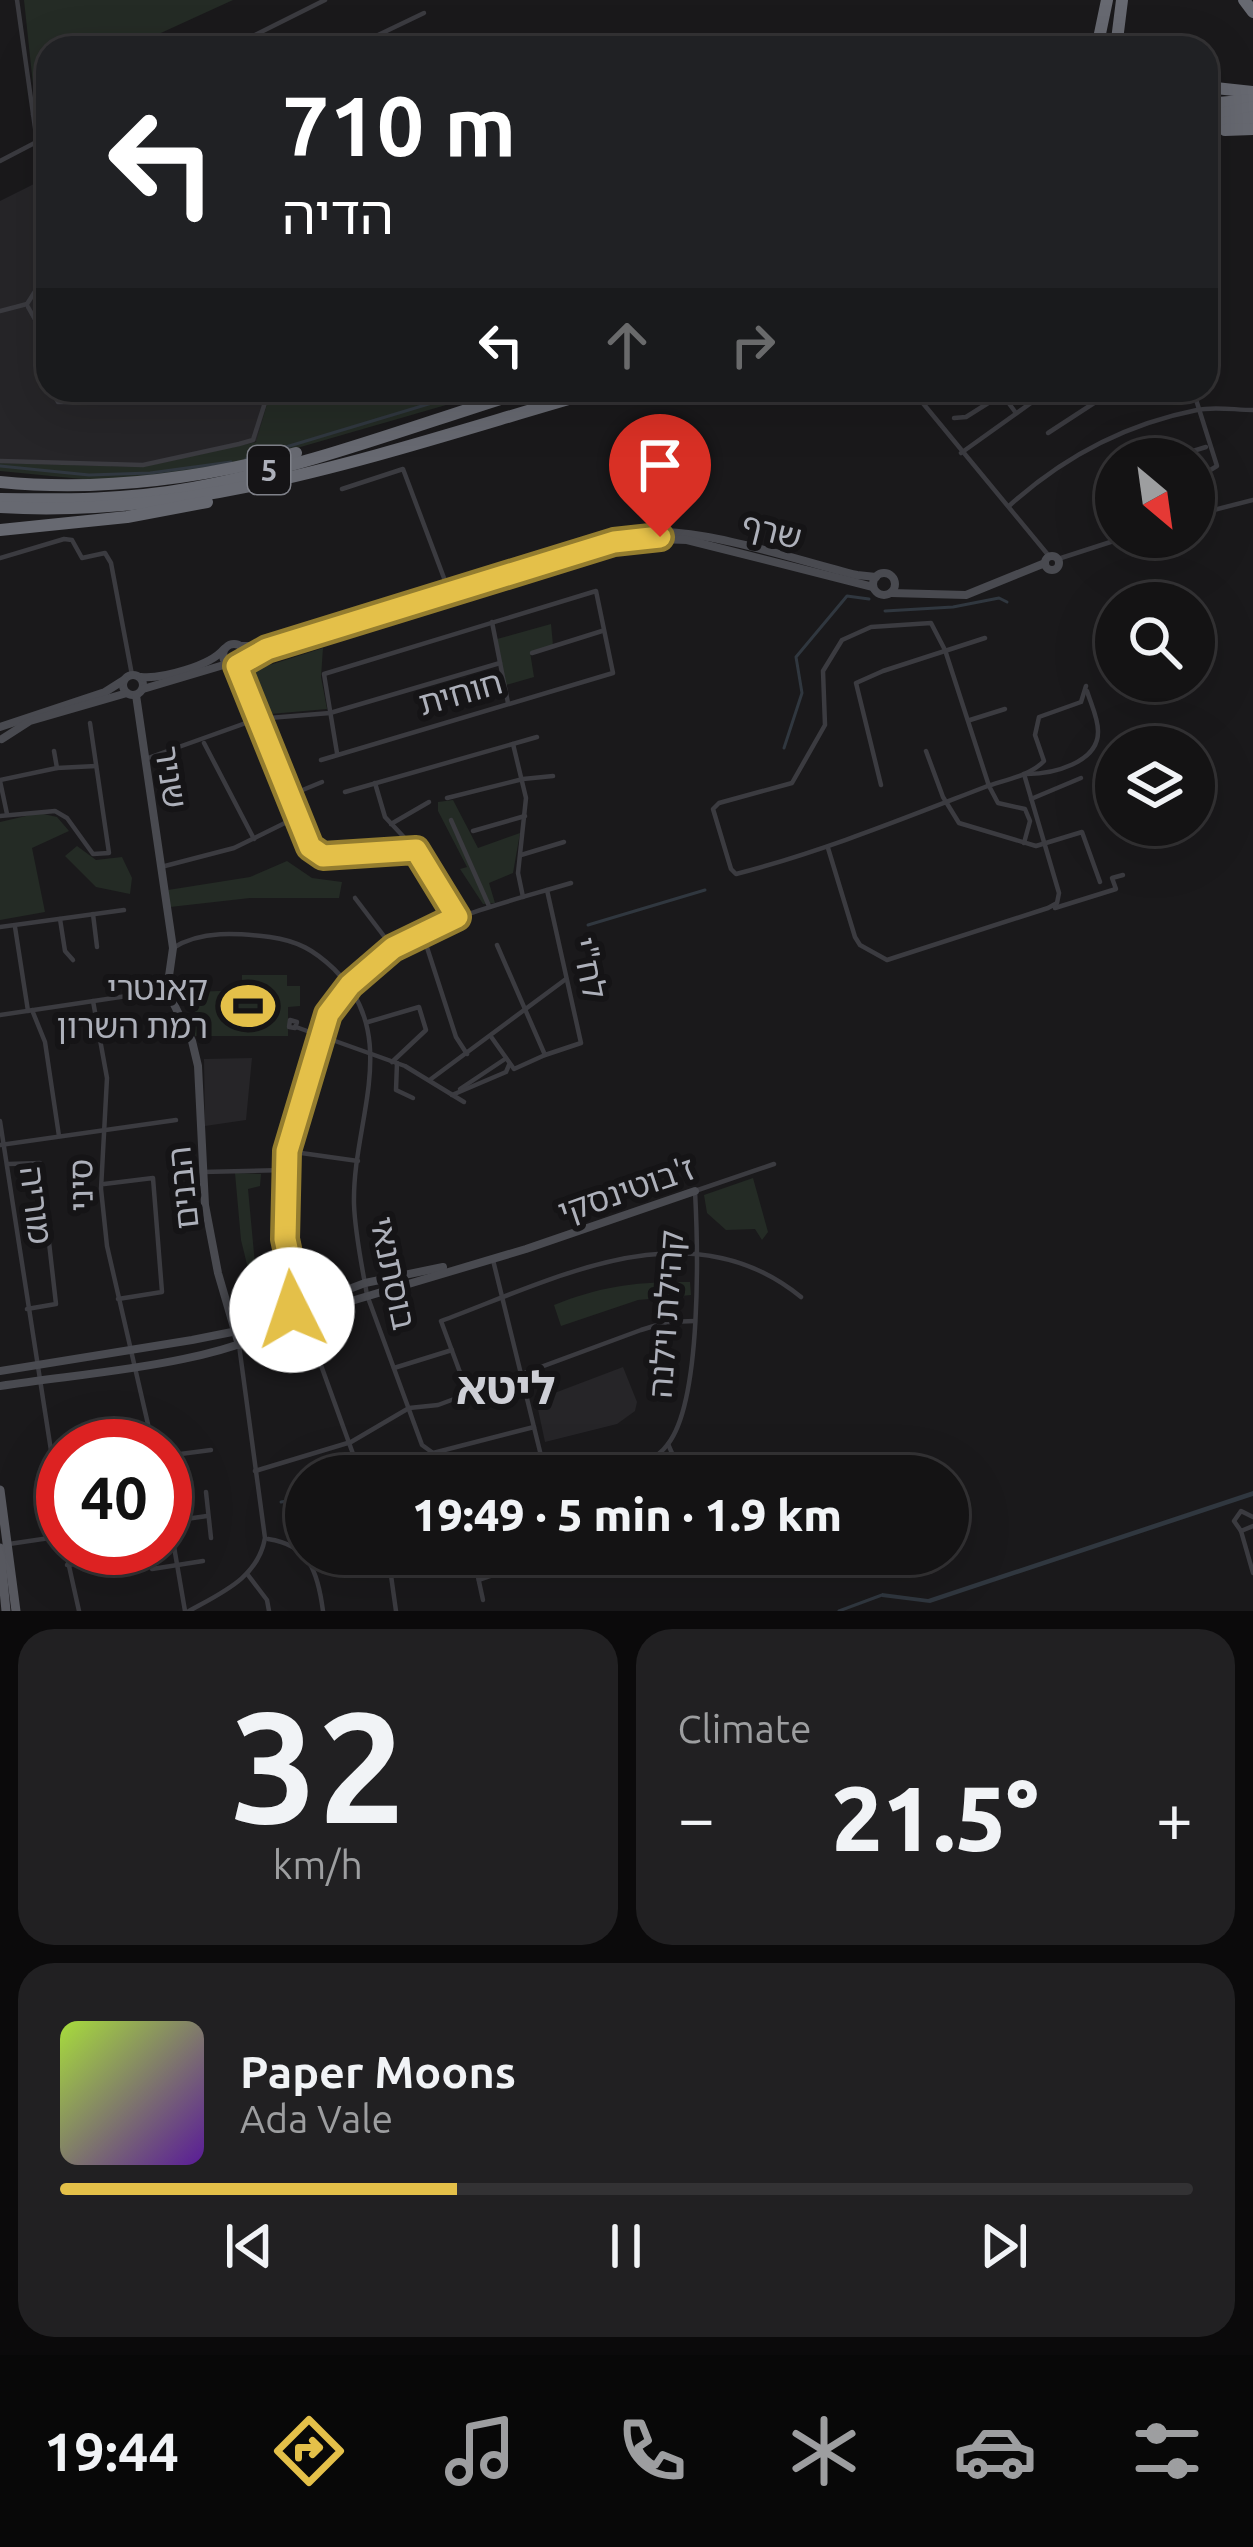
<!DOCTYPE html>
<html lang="en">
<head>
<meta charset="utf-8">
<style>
	:root { --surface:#141314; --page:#212022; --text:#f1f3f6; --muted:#9d9ea0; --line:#333234; --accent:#e4c049 }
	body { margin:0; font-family:Ubuntu,"Noto Sans Hebrew",sans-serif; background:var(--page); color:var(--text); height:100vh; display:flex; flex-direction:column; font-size:45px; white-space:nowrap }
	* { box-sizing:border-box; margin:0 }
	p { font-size:39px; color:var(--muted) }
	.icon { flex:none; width:66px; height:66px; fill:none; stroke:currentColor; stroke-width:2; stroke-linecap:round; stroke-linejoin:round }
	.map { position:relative; height:1611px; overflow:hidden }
	.sheet { display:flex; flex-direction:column; gap:18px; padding:18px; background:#0b0a0b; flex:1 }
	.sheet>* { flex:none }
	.banner { position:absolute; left:36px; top:36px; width:1182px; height:366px; border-radius:36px; box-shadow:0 12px 48px #0002,0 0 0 3px var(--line); background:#202124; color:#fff; overflow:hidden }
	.needle { width:78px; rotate:151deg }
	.tools { position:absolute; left:1095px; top:438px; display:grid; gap:24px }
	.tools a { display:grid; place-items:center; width:120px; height:120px; border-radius:50%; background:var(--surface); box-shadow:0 12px 48px #0002,0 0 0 3px var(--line); font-size:60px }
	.speed { position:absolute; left:36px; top:1419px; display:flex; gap:24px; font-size:60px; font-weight:700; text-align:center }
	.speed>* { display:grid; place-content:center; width:156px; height:156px; border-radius:50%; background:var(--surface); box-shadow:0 12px 48px #0002,0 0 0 3px var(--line); line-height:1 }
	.speed .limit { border:18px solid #d22; background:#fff; color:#111 }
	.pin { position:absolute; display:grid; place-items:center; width:102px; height:102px; color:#fff; margin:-123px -51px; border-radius:50% 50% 50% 0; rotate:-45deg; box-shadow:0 0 12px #0007 }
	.pin .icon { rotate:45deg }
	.me { position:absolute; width:132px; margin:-66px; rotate:356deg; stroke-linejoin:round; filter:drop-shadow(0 0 9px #0008) }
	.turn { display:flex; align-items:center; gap:42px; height:252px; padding:0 48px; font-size:54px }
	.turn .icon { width:156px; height:156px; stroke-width:2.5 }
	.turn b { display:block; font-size:84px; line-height:102px }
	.lanes { display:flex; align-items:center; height:114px; padding:0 48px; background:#0003; justify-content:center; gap:60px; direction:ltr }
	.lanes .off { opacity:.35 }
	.big { font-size:90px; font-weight:800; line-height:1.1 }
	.sheet .widget { flex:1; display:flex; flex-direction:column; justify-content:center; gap:18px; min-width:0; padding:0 42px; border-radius:36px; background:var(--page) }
	.sheet .dial { align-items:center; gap:0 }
	.dial b { font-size:156px; line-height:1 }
	.song { display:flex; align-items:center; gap:36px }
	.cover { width:144px; height:144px; border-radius:18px; background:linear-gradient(135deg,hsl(80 70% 55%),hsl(270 70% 35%)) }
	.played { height:12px; border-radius:6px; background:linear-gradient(90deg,var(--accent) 35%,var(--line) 35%) }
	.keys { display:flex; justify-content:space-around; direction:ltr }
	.heat { display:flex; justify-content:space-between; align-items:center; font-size:66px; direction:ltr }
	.sheet .tiles { flex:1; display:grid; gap:18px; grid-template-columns:1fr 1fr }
	.widget:last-child { grid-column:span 2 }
	.trip { position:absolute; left:285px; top:1455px; width:684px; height:120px; border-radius:60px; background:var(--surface); box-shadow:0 12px 48px #0002,0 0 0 3px var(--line); font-weight:800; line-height:120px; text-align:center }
	.menu { display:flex; height:192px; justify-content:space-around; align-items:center; background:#080808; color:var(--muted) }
	.menu .icon { width:84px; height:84px }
	.menu .active { color:var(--accent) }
	.menu b { font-size:54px; color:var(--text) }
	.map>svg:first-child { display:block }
	.built { fill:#262528 }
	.green { fill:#242b25 }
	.water { fill:#30373f }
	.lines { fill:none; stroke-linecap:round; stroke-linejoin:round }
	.stream { stroke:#30373f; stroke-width:3 }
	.street { stroke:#3b3b40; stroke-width:4.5 }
	.secondary { stroke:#494a50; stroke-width:8 }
	.primary { stroke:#57585f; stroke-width:9 }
	.highway { stroke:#676971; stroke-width:12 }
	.route-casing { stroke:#947d2f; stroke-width:30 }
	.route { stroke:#e4c049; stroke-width:21 }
	.labels { text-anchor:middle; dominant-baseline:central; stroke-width:12; stroke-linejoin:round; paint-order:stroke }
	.shield { fill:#151416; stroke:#7f8189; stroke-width:3 }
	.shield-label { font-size:30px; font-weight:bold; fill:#adb0ba }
	.street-label { font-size:33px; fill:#adb0ba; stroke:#151416 }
	.poi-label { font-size:33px; fill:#adb0ba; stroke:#151416; text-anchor:end }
	.district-label { font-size:45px; font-weight:bold; fill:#cecfd6; stroke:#151416 }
</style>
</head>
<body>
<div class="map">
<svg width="1253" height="1611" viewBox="0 0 1253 1611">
	<rect width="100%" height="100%" fill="#1a191b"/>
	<g class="built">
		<path d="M48 177V390H271L257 441 142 467 0 463V201Z"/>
		<path d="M252 1058 246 1120 205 1126 204 1059Z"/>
		<path d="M623 1367 637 1402 635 1411 617 1424 545 1442 536 1400Z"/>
	</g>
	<g class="green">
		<path d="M24 0H233L128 48H48V87L34 94Z"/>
		<path d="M271 390H498L259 459 153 477 92 480 0 471V463L142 467 256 442Z"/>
		<path d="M551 624 553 645 530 652 534 677 506 685 497 639Z"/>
		<path d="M323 648 321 677 327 709 259 715 245 673Z"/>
		<path d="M453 800 478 848 520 833 513 873 489 883 495 903 483 904 460 869 467 867 438 811V802Z"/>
		<path d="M39 813 57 817 69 831 32 848 45 912 0 920V822Z"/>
		<path d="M77 846 96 860 122 857 132 878 130 894 96 887 65 856Z"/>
		<path d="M287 861 312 878 342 882 339 898H250L170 907 168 890 250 877Z"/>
		<path d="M242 975H287V986H300V1006L288 1007V1036H195V992L242 990Z"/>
		<path d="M235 1173 261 1174 260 1186 248 1189 255 1264 266 1298 289 1292 294 1304 270 1317 236 1325 232 1310 256 1301 241 1240Z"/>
		<path d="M753 1178 768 1232 762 1240 755 1229 726 1230 707 1213 704 1195Z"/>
		<path d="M690 1282 691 1295 638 1300 561 1326 554 1305C600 1286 640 1281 690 1282Z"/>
	</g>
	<path class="water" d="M1253 1491V1496L930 1603 882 1597V1593L928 1599Z"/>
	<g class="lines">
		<g class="stream">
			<path d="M246 459 475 390"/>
			<path d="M0 466 89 475 150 473 231 462"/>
			<path d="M885 611 953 607 999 598 1007 602"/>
			<path d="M784 748 802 693 796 657 847 596 869 599"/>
			<path d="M588 925 705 890"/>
			<path d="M281 1502 306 1498"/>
			<path d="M839 1611 882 1595"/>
		</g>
		<g class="street">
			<path d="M17 0 37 142"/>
			<path d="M229 48 325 0"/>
			<path d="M351 48 424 13"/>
			<path d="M33 115 48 132"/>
			<path d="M0 161 48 136"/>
			<path d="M28 307 37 323 48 331"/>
			<path d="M0 311 27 304 48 271"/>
			<path d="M48 339 41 366 48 383"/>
			<path d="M52 390 58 402H74L99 390"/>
			<path d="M912 390 1049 556"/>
			<path d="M999 390 1016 413"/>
			<path d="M1193 390 1217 466 1194 480"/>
			<path d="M954 418 966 417 1001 395"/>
			<path d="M1048 433 1114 390"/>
			<path d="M961 453 1049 390"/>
			<path d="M1167 459 1206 447"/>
			<path d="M0 461 143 465 239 444 253 440 269 390"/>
			<path d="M342 489 403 469 447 586"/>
			<path d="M1009 506C1062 458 1126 424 1197 410 1214 406 1235 410 1253 410"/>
			<path d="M1194 515 1253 500"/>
			<path d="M0 558 64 539 72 540 82 558 105 553 111 563 132 675"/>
			<path d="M1058 559 1126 537"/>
			<path d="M492 622 508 703"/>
			<path d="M532 653 602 631"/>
			<path d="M237 666 310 847 323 856 416 850"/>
			<path d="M970 720 1005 709"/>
			<path d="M204 743 254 839"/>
			<path d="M513 744 526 798 518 873 523 897"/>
			<path d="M54 751 57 768"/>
			<path d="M926 751 943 797 959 823 1036 846 1082 832 1100 882"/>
			<path d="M148 758 257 719 330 713 500 663"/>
			<path d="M321 760 613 673 596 591 324 674 337 753"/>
			<path d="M1027 774C1052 774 1099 763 1098 731 1098 718 1091 704 1087 691"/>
			<path d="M0 780 57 768 96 766"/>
			<path d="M0 781 7 814"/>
			<path d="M375 783 385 817 416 850 457 917"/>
			<path d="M881 785 856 683 883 671 985 638"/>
			<path d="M345 792 537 737"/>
			<path d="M288 796 322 782"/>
			<path d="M447 798 523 779 553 776"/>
			<path d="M1031 799 1081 778"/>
			<path d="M0 816 55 811 67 818 93 854 109 853 90 723"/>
			<path d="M451 820 489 906"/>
			<path d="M391 824 429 802"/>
			<path d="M473 831 525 816"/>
			<path d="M1024 843 1030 821 1025 809 998 803 989 786 945 650 931 623 871 627 842 640 823 671 825 725 792 783 719 803 713 809 731 869 736 874C821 852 902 819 985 787 1004 780 1030 776 1044 761L1035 735 1039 717 1081 702 1086 686"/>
			<path d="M828 848 855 937 860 945 887 960 1048 908 1057 903 1059 893 1024 774"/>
			<path d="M521 855 564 842"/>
			<path d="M161 867 234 848 295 818"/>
			<path d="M355 898 393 948"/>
			<path d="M1055 908 1116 889 1112 878 1123 875"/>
			<path d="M93 914 97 947"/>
			<path d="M60 919 65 951 73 960"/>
			<path d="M0 927 124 910"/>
			<path d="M15 927 28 1011"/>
			<path d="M422 932 456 1037 467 1054"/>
			<path d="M497 945 545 1055 581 1043 547 890"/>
			<path d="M173 948C201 930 238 933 270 937 298 941 314 950 334 969 403 1037 352 1121 354 1204 355 1234 362 1266 367 1295L422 1445 433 1453 534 1427"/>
			<path d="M93 1001 107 1078 101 1189 107 1246 153 1446"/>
			<path d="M32 1010 45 1042 59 1136"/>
			<path d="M0 1015 167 990"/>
			<path d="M290 1020 297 1022 295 1028 289 1027Z"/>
			<path d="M368 1022 419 1007 426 1030 392 1062"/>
			<path d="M296 1027 405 1066 464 1102"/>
			<path d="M492 1038 514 1069 545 1055"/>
			<path d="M397 1063 396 1090 413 1098"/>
			<path d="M431 1079 566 979"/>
			<path d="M460 1089 505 1059"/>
			<path d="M452 1095 506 1072 509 1065"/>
			<path d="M0 1121 63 1528"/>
			<path d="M0 1145 176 1120"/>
			<path d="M287 1151 358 1161"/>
			<path d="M8 1164 40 1163 56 1304 27 1309"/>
			<path d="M202 1172 286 1170"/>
			<path d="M104 1184 153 1178 162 1292 118 1299"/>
			<path d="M493 1260 546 1476"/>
			<path d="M299 1304C271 1188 291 1123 328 1014 383 929 481 910 571 883"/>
			<path d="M305 1321 361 1476"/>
			<path d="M394 1368 452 1350"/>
			<path d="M468 1394 441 1321C557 1278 690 1206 801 1297"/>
			<path d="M668 1444 682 1476"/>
			<path d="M116 1446 152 1441"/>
			<path d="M165 1456 211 1450"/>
			<path d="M255 1471 351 1442 409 1408 438 1405 641 1330 667 1322 695 1321"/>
			<path d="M611 1476C631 1470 655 1462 668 1444 702 1400 698 1247 695 1191L774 1164"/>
			<path d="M206 1492 211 1538"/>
			<path d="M165 1494 185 1611"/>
			<path d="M1253 1517 1241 1511 1234 1521 1241 1531 1253 1526"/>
			<path d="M165 1522 207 1516"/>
			<path d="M1241 1531 1253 1573"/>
			<path d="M268 1539C310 1545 318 1573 323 1611"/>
			<path d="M9 1544 63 1536"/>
			<path d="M65 1548 79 1611"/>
			<path d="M388 1554 396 1611"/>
			<path d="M473 1554 483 1600"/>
			<path d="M67 1565 130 1556"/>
			<path d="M152 1569 203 1561"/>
			<path d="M248 1575 267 1600 269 1611"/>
			<path d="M479 1580 553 1554"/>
			<path d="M189 1611C221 1593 258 1578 265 1538L239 1345"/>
		</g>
		<g class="secondary">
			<circle cx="1052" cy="563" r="7"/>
			<circle cx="884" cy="584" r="11"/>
			<path d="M891 593 966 595 1045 563"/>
			<circle cx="234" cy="655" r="11"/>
			<path d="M242 646H259L608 536C683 518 783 557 857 575L876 577"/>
			<path d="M244 661 267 649 630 538 687 540 873 587"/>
			<circle cx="133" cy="685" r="10"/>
			<path d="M141 677C162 679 210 666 224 649"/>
			<path d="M143 689 227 664"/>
			<path d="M136 695 173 948 167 990 192 1041 198 1066 205 1205 218 1273 239 1345"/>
			<path d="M0 727 105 692 124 680"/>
			<path d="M2 739 30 721 127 693"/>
			<circle cx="301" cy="1313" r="10"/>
			<path d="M307 1305 365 1283 443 1267"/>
			<path d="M311 1313 526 1249 695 1191"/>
			<path d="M0 1371 192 1340 252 1328 292 1313"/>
			<path d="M0 1386C98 1371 206 1367 296 1321"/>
		</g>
		<g class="primary">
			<path d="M0 1490 16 1611"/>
			<path d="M0 1548 6 1611"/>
		</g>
		<g class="highway">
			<path d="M1244 0 1253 12"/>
			<path d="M1097 48 1107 0"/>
			<path d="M1116 48 1122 0"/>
			<path d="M1206 87 1253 92"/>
			<path d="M1206 104 1253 100"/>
			<path d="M1206 117 1253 107"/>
			<path d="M1206 127 1253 117"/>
			<path d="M1225 130 1253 129"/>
			<path d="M0 482C101 492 199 479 296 453"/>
			<path d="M0 499C64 500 129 500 193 488 307 467 418 424 529 390"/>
			<path d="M0 507C205 520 405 445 600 390"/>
			<path d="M0 530 127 517 207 502"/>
		</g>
	</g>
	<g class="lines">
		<defs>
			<path id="route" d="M292 1310 299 1304 285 1239 287 1151 328 1014 350 985 393 948 457 917 416 850 323 856 310 847 237 666 267 649 614 542 660 537"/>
		</defs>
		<use href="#route" class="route-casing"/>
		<use href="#route" class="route"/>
	</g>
	<defs>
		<symbol id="stadium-bare" viewBox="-9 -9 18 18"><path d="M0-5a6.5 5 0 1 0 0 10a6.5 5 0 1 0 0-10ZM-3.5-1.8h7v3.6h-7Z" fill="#e4c049" stroke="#151416" stroke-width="2.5" paint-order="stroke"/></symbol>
	</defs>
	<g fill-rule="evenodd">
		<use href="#stadium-bare" x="210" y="968" width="76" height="76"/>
	</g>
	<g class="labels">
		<rect class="shield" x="248" y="446" width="42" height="48" rx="9"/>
		<g class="shield-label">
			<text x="269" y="470">5</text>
		</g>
		<g class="street-label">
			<text transform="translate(772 530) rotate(14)">שרף</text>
			<text transform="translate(460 692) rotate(-16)">חוחית</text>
			<text transform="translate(172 777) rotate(81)">שניר</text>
			<text transform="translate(590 968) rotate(78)">לח"י</text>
			<text transform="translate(80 1185) rotate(-91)">סיני</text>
			<text transform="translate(182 1188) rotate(-96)">הבנים</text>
			<text transform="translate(626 1189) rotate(-19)">ז'בוטינסקי</text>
			<text transform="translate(37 1205) rotate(83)">מוריה</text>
			<text transform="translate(394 1273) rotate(78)">בוסתנאי</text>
			<text transform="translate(665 1314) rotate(-86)">קהילת וילנה</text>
		</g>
		<g class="poi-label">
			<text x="208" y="987">קאנטרי<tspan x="208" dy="38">רמת השרון</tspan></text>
		</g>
		<g class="district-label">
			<text x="506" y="1387">ליטא</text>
		</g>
	</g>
</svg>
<div class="tools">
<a><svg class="needle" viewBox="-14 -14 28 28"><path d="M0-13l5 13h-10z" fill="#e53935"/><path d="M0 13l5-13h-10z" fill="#9d9ea0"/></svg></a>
<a><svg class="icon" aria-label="search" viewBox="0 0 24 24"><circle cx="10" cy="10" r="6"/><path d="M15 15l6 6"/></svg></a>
<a><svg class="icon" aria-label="layers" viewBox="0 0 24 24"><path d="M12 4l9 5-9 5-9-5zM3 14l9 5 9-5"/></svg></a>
</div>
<div class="speed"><div class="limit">40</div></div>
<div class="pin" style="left:660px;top:537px;background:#d93025"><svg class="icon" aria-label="arrive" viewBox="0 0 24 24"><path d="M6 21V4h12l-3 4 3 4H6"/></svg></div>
<svg class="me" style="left:292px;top:1310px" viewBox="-20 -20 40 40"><circle r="19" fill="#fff"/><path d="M0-13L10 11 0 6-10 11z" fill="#e4c049"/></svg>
<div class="trip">19:49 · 5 min · 1.9 km</div>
<div class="banner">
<div class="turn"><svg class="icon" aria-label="left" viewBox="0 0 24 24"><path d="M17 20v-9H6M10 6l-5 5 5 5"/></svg><div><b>710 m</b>הדיה</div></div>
<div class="lanes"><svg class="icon" aria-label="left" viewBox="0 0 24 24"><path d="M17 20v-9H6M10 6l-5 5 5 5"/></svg><svg class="icon off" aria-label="ahead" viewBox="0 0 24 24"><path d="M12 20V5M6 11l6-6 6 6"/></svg><svg class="icon off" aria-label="right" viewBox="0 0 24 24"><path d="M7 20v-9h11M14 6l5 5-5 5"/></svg></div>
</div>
</div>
<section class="sheet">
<div class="tiles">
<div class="widget dial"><b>32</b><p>km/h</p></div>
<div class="widget"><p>Climate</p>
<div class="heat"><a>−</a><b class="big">21.5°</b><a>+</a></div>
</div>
<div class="widget">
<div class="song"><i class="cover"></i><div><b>Paper Moons</b><p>Ada Vale</p></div></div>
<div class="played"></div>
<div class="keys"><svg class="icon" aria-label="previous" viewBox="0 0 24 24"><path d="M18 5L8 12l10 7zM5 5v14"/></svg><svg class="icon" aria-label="pause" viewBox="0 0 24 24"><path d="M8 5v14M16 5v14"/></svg><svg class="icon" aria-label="next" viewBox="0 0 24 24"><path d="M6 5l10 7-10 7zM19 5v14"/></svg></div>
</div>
</div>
</section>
<nav class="menu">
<b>19:44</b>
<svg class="icon active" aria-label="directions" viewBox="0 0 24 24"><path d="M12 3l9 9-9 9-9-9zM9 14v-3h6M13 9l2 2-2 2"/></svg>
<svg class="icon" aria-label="music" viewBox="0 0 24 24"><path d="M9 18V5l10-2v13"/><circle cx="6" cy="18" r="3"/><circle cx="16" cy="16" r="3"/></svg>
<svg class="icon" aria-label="phone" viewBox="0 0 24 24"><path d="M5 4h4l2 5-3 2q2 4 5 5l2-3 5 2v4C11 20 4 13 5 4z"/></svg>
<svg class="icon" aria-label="climate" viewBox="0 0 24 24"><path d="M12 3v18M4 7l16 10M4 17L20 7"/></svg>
<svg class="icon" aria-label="car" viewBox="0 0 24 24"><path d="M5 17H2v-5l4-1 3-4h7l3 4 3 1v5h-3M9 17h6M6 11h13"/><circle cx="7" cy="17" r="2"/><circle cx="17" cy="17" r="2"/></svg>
<svg class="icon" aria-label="filters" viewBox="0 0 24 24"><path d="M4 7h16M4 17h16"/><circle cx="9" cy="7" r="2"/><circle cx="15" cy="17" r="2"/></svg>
</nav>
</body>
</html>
